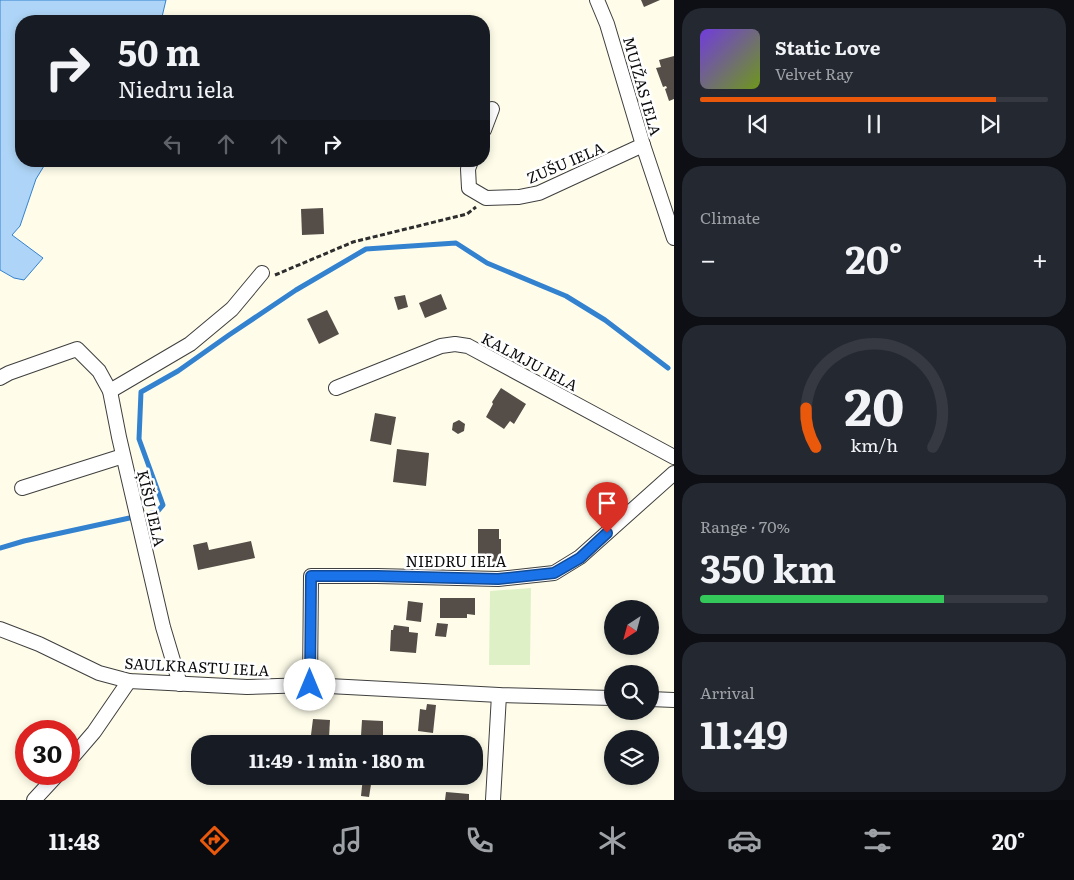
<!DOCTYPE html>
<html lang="en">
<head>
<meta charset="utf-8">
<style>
	:root { --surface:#171b24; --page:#242831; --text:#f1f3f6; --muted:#9ea1a6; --line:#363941; --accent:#ea580c }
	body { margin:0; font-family:Literata,serif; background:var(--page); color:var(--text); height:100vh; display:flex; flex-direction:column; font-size:19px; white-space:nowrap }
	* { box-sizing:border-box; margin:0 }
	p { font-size:16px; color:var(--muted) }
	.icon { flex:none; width:28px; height:28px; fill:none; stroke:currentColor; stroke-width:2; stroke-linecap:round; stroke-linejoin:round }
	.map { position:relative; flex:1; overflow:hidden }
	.side { display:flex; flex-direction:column; gap:8px; padding:8px; background:#0d0f14; width:400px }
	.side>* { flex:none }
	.hud { position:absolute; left:15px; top:15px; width:475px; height:152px; border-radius:20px; box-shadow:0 2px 8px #0003; background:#171b24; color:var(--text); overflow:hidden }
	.needle { width:32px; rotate:216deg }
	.buttons { position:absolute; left:604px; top:600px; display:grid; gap:10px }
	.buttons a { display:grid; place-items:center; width:55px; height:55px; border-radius:50%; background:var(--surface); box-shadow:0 2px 8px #0003; font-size:25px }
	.speed { position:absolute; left:15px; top:720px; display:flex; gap:10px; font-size:25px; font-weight:700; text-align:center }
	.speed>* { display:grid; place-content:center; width:65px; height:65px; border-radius:50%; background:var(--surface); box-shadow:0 2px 8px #0003; line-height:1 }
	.speed .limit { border:8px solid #d22; background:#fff; color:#111 }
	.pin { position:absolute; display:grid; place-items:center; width:42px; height:42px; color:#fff; margin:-51px -21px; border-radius:50% 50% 50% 0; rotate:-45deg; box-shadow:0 0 5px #0007 }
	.pin .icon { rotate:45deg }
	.me { position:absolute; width:55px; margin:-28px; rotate:0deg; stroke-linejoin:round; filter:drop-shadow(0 0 4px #0008) }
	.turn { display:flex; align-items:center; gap:18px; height:105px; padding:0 20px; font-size:22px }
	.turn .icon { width:65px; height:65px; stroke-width:2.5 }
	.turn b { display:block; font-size:35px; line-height:42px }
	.lanes { display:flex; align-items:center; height:48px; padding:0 20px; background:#0003; justify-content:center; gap:25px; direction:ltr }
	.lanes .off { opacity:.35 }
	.big { font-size:38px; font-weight:700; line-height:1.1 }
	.side .tile { flex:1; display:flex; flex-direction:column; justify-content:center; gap:8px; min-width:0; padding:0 18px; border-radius:20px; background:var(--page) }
	.side .dial { align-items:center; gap:0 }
	.dial svg { height:130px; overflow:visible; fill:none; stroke:var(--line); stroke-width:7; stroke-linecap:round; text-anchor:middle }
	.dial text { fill:var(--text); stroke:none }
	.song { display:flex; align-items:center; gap:15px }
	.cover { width:60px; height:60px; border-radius:8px; background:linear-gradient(135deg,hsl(260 70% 55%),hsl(80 70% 35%)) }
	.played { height:5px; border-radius:2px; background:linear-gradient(90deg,var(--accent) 85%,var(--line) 85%) }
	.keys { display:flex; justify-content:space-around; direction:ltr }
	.heat { display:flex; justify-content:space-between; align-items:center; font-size:28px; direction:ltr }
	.charge { height:8px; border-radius:4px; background:linear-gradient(90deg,#34c759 70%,var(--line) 0) }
	.trip { position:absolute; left:191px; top:735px; width:292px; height:50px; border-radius:20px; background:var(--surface); box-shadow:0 2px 8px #0003; font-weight:700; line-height:50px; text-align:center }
	.menu { display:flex; height:80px; justify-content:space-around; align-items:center; background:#090b0e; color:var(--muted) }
	.menu .icon { width:35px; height:35px }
	.menu .selected { color:var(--accent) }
	.menu b { font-size:22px; color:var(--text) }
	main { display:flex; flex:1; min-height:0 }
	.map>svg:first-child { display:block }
	.pitch { fill:#def1c6 }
	.water { fill:#aed5f7; stroke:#3382d0 }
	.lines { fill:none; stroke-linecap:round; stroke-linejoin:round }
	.stream { stroke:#3382d0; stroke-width:5 }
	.building { fill:#554e48 }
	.street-casing { stroke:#3f3f3f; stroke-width:16 }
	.path { stroke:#2e2e2e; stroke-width:3; stroke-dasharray:5 2.5; stroke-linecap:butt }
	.street { stroke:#fff; stroke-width:14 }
	.route-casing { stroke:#114b97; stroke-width:12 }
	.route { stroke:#1a73e8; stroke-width:9 }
	.labels { text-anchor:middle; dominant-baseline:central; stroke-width:5; stroke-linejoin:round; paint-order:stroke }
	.street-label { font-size:15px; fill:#0c0c0c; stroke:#fff }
</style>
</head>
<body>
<main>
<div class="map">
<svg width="674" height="800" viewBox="0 0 674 800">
	<rect width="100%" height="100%" fill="#fffdea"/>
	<path class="pitch" d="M531 588 530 665H489L490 591Z"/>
	<path class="water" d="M0 0H166L161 21H21V161H47L36 179 20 226 12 235 43 258 24 280 14 278 0 270Z"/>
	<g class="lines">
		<path class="stream" d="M0 548 24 541 157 512 163 505 139 439 141 392 178 371 229 335 296 290 366 249 456 243 487 263 566 296 605 320 668 368"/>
	</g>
	<g class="building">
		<path d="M641 0H660L644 7Z"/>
		<path d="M674 56V99L669 101 665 89 667 88 666 86 663 87 656 68 661 67 659 60Z"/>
		<path d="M323 208 324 234 302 235 301 209Z"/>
		<path d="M441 294 447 309 425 318 419 303Z"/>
		<path d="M405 295 408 307 398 310 394 297Z"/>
		<path d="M327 310 339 334 319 344 307 319Z"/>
		<path d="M501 388 526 404 514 424 510 421 504 429 486 417 493 404 492 402Z"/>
		<path d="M375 413 396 417 391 445 370 441Z"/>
		<path d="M459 420 465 424 464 431 458 434 452 430 453 423Z"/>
		<path d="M397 449 429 453 426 486 393 482Z"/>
		<path d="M478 529H499V539H501V565H478Z"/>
		<path d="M251 541 255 558 198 570 193 545 207 542 209 550Z"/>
		<path d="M440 598H475V615L467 614V618H440Z"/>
		<path d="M408 601 423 603 421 622 406 620Z"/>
		<path d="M437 623 448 624 446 637 435 636Z"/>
		<path d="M394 625 409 627V632L418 633 416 653 390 651 391 630H393Z"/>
		<path d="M427 704 436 705 433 733 418 731 420 709 426 710Z"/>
		<path d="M313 719 330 720 329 737 311 735Z"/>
		<path d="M362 720 383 721V737L361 736Z"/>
		<path d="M363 777 372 778 369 797 361 796Z"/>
		<path d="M446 792 469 794V800H445Z"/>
	</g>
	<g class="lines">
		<defs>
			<g id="street">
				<path d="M597 0 607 24 643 145 674 238"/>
				<path d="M484 130 492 109"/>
				<path d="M471 161 468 169 469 188 486 198 519 197 539 193 643 145"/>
				<path d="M0 378 9 373 77 349 99 371 110 391 119 437 163 627 180 684"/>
				<path d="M336 388 441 346 455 344 468 346 674 457"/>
				<path d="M110 391 190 344 232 309 262 273"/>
				<path d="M22 488 123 456"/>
				<path d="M0 629 39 644 99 673 129 681 247 687 310 685 499 695 612 698"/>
				<path d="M310 685 311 576H377L498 579 554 573 580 557 674 473"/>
				<path d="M650 699 674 700"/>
				<path d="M69 761 94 732 129 681"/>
				<path d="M34 800 58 774"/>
				<path d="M493 800 499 695"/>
			</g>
		</defs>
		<use href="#street" class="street-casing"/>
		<path class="path" d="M275 275 353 242 467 214 476 207"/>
		<use href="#street" class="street"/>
	</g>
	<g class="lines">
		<defs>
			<path id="route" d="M310 685 311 576H377L498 579 554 573 580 558 607 533"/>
		</defs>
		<use href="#route" class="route-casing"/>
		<use href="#route" class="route"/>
	</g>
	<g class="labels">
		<g class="street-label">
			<text transform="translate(643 86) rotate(74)">MUIŽAS IELA</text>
			<text transform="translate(565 162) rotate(-23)">ZUŠU IELA</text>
			<text transform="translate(530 361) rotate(28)">KALMJU IELA</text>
			<text transform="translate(152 508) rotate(77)">ĶĪŠU IELA</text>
			<text x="456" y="560">NIEDRU IELA</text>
			<text transform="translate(197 666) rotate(3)">SAULKRASTU IELA</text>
		</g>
	</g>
</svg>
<div class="buttons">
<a><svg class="needle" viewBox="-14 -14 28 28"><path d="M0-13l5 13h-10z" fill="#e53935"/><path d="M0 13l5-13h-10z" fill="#9ea1a6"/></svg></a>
<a><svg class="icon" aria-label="search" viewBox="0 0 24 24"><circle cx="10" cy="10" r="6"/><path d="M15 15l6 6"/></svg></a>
<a><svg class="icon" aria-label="layers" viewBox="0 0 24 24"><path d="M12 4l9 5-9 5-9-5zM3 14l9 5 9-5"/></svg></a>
</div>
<div class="speed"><div class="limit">30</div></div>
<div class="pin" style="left:607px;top:533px;background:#d93025"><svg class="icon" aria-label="arrive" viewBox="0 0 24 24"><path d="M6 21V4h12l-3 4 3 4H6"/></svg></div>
<svg class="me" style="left:310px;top:685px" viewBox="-20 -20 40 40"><circle r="19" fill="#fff"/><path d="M0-13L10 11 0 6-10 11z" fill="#1a73e8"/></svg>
<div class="trip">11:49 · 1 min · 180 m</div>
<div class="hud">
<div class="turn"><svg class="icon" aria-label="right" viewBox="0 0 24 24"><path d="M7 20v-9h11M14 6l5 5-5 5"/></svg><div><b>50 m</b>Niedru iela</div></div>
<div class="lanes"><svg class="icon off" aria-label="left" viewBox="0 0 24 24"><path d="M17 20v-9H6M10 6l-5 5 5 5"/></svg><svg class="icon off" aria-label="ahead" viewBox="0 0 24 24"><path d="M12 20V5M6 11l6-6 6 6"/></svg><svg class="icon off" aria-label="ahead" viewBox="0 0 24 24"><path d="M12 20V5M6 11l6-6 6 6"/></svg><svg class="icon" aria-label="right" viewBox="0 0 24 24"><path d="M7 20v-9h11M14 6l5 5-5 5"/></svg></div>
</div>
</div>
<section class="side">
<div class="tile">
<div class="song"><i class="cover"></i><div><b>Static Love</b><p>Velvet Ray</p></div></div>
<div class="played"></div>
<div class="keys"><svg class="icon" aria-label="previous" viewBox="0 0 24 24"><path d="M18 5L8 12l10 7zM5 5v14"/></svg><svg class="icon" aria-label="pause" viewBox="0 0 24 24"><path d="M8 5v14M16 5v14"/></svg><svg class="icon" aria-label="next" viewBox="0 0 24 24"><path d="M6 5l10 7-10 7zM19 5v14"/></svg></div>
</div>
<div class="tile"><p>Climate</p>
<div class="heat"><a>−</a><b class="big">20°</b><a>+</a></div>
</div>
<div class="tile dial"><svg viewBox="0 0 100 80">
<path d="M14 69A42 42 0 1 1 86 69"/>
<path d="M14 69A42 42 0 0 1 8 45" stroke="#ea580c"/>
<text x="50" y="56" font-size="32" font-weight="700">20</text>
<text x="50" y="72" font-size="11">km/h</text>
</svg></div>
<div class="tile"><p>Range · 70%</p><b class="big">350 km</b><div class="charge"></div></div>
<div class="tile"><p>Arrival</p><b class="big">11:49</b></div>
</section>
</main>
<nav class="menu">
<b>11:48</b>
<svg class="icon selected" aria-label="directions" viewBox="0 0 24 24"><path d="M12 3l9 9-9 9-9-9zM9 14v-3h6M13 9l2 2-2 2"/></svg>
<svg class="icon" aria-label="music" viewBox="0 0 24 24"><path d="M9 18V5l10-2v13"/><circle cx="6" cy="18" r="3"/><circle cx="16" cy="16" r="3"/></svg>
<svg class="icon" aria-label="phone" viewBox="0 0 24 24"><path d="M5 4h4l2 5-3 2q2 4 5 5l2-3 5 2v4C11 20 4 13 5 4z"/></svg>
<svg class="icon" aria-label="climate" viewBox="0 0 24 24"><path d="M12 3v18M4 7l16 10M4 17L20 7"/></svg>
<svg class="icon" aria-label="car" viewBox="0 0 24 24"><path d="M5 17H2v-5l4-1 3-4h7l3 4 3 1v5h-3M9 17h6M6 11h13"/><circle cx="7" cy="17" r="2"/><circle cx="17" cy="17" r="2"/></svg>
<svg class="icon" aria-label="filters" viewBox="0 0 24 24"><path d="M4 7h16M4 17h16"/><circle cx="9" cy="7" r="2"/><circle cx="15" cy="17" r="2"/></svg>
<b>20°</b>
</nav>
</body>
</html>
